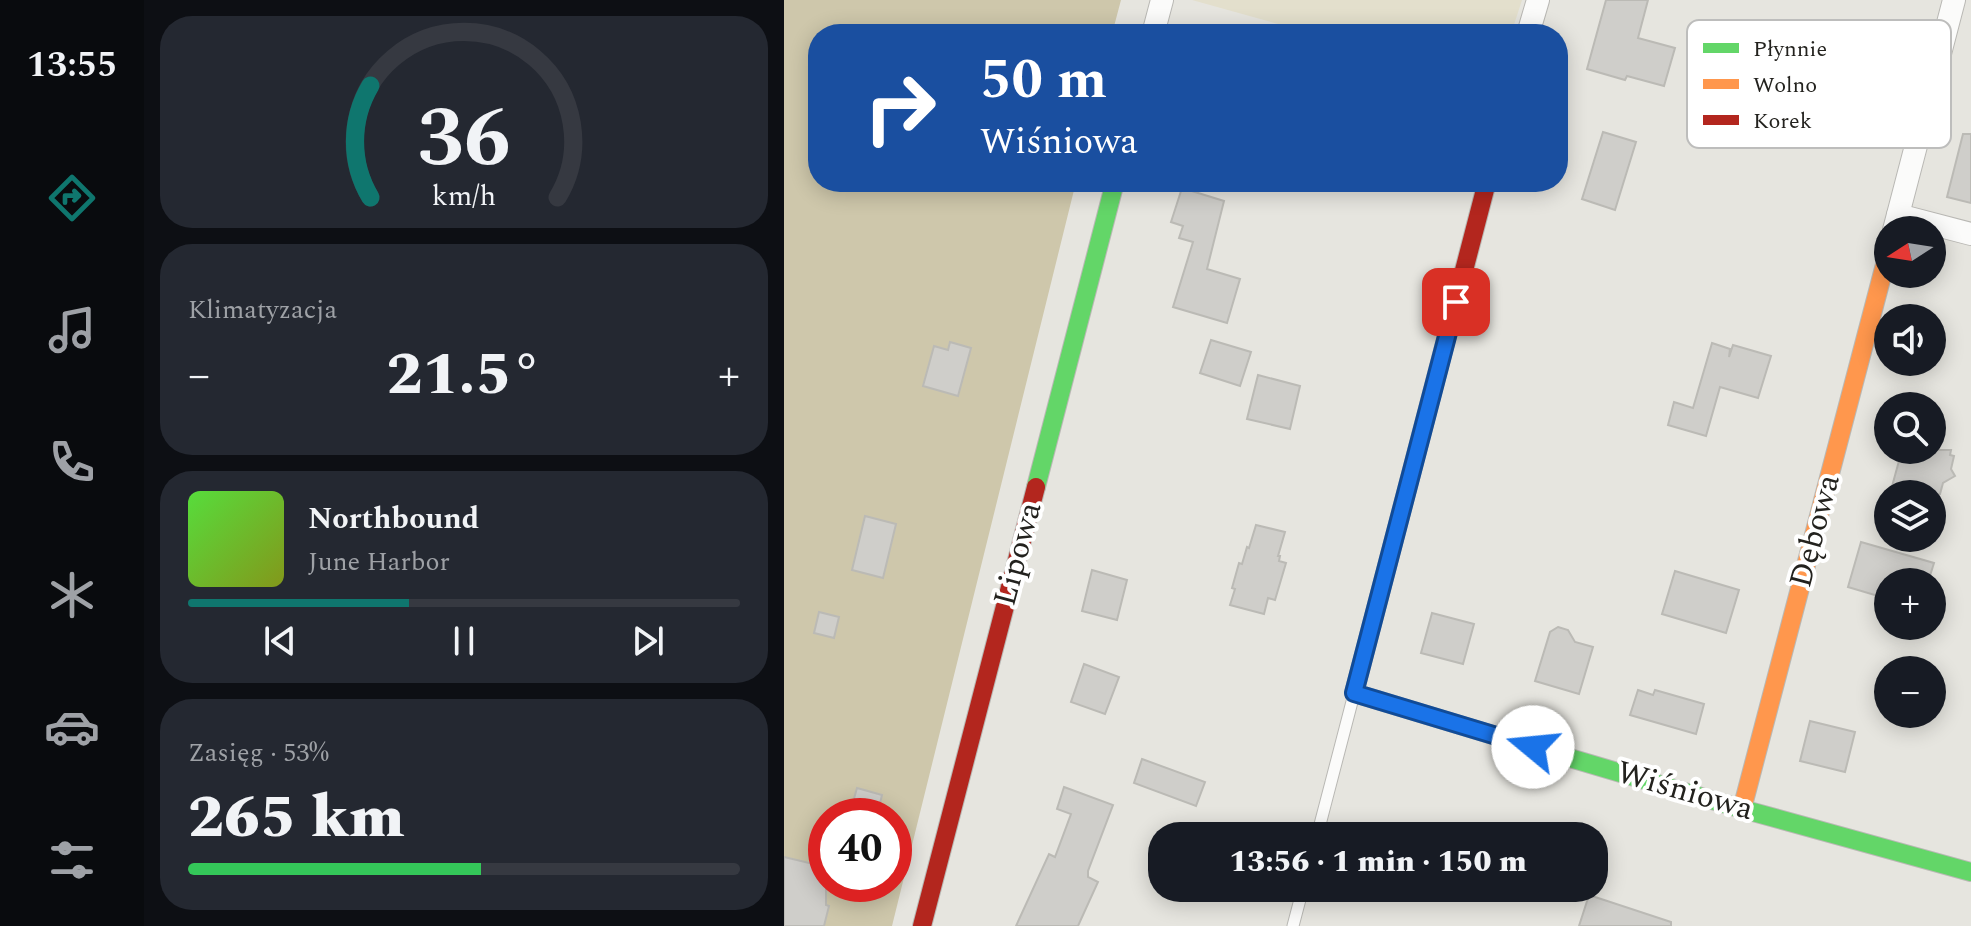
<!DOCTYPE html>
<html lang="pl">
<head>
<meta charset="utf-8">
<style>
	:root { --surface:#171b24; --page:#242831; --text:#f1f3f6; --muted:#9ea1a6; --line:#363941; --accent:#0f766e }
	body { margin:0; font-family:Spectral,serif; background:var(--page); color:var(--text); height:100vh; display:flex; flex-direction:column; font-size:30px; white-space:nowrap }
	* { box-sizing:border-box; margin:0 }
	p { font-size:26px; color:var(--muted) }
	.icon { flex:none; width:44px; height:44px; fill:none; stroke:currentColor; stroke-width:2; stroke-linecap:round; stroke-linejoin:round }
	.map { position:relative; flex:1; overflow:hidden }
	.sheet { display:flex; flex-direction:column; gap:16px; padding:16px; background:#0d0f14; width:640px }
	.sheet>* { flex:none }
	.guide { position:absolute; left:24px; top:24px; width:760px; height:168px; border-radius:32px; box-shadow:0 4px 20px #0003; background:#1a4fa0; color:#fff; overflow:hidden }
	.needle { width:52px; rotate:258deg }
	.buttons { position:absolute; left:1090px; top:216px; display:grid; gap:16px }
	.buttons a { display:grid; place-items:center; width:72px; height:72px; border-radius:50%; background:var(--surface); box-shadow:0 4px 20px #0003; font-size:40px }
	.speed { position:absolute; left:24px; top:798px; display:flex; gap:16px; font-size:40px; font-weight:700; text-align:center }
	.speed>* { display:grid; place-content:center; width:104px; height:104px; border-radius:50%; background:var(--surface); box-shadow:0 4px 20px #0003; line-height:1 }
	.speed .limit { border:12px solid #d22; background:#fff; color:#111 }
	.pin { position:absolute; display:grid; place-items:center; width:68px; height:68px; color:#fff; margin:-34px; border-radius:16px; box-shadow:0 4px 12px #0006 }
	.me { position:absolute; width:88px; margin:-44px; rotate:287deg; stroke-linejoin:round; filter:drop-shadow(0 0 6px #0008) }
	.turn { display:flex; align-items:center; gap:28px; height:168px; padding:0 40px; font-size:36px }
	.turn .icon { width:104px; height:104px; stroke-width:2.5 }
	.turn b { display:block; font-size:56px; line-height:68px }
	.big { font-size:60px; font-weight:800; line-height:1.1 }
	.sheet .tile { flex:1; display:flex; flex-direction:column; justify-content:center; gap:12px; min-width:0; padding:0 28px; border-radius:32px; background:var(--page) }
	.sheet .dial { align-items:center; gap:0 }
	.dial svg { height:208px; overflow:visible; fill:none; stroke:var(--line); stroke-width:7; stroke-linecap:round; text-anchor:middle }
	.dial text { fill:var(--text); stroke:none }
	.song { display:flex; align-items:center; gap:24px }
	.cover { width:96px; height:96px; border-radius:12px; background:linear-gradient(135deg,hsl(110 70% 55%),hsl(70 70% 35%)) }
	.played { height:8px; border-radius:4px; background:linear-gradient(90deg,var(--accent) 40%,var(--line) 40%) }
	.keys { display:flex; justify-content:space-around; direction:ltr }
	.heat { display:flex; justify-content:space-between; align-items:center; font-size:44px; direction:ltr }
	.charge { height:12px; border-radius:6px; background:linear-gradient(90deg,#34c759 53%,var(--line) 0) }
	.trip { position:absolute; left:364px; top:822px; width:460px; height:80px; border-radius:32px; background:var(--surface); box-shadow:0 4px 20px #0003; font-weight:800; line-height:80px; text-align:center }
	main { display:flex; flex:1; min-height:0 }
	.menu { display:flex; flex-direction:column; width:144px; justify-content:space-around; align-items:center; background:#090b0e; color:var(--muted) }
	.menu .icon { width:56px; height:56px }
	.menu .selected { color:var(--accent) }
	.menu b { font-size:36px; color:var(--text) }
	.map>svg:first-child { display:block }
	.green { fill:#e3dfcc }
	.forest { fill:#cec7ab; fill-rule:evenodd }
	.building { fill:#cfceca; stroke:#bbbab5; stroke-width:2 }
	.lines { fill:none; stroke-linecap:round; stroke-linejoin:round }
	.lane-casing { stroke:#b9b8b4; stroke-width:13 }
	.street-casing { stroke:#b9b8b4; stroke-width:24 }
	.fast-casing { stroke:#b9b8b4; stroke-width:20 }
	.slow-casing { stroke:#b9b8b4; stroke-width:20 }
	.jam-casing { stroke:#b9b8b4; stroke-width:20 }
	.lane { stroke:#fbfbfa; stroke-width:11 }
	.street { stroke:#fbfbfa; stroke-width:22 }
	.fast { stroke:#63d668; stroke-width:18 }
	.slow { stroke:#ff974d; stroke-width:18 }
	.jam { stroke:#b3261e; stroke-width:18 }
	.route-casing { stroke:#114b97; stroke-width:20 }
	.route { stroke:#1a73e8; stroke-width:14 }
	.labels { text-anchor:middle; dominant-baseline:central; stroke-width:8; stroke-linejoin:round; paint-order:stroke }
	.street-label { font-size:32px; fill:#23221e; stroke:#fff }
	.key { fill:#fff; stroke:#bdbdbc; stroke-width:2 }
	.key-label { font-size:22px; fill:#23221e }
</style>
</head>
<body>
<main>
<nav class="menu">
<b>13:55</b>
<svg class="icon selected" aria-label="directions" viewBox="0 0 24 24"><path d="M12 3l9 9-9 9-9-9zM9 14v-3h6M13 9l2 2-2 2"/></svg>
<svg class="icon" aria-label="music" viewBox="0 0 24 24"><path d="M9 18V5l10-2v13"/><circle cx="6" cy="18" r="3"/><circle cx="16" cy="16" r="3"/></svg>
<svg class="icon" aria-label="phone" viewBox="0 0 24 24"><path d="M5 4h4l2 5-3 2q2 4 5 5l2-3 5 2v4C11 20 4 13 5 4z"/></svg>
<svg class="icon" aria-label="climate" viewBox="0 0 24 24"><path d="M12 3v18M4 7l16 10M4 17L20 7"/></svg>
<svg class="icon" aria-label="car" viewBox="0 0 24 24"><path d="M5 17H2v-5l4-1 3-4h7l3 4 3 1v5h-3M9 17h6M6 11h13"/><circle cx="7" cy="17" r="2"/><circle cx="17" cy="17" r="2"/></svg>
<svg class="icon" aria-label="filters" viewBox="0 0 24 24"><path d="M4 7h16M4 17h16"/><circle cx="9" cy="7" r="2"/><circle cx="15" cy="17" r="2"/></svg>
</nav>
<section class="sheet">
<div class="tile dial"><svg viewBox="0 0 100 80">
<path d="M14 69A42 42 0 1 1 86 69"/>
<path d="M14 69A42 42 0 0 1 14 26" stroke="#0f766e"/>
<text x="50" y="56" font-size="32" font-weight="700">36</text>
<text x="50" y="72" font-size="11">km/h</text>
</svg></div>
<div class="tile"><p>Klimatyzacja</p>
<div class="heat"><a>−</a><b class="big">21.5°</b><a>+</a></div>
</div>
<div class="tile">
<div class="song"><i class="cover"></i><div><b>Northbound</b><p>June Harbor</p></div></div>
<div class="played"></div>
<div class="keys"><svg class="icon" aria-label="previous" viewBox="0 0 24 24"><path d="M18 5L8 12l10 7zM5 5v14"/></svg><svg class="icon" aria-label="pause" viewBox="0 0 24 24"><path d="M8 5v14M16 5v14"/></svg><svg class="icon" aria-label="next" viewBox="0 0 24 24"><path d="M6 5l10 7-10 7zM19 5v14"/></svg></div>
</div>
<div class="tile"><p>Zasięg · 53%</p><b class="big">265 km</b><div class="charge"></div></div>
</section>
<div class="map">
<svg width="1187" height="926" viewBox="0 0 1187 926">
	<rect width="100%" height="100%" fill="#e6e5df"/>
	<path class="green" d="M408 0H738L727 34H530Z"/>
	<path class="forest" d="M0 0H337L328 34H34V182H292L108 926H0ZM42 816H110V884H42Z"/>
	<g class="building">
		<path d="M822 0H864L854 38 891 48 880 86 843 76 841 80 803 69Z"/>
		<path d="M819 132 852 142 831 210 798 199Z"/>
		<path d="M1179 134H1187V203L1163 197Z"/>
		<path d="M398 188 440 201 423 269 456 279 443 323 389 307 409 242 395 238 399 226 387 222Z"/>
		<path d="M427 340 467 352 456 386 416 373Z"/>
		<path d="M166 342 187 348 174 396 139 386 150 346 164 350Z"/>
		<path d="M928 343 946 349 945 357 949 345 987 356 974 398 936 387 922 436 884 425 890 402 909 408Z"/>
		<path d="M474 375 516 386 506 429 463 419Z"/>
		<path d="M1118 450H1167L1166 455 1170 456 1167 469 1171 476 1159 483 1156 494H1123L1107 490Z"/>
		<path d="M81 516 112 524 99 578 68 570Z"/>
		<path d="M472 525 501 532 494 556H496L495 561 502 563 491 600 484 598 480 614 446 605 451 589 448 588 455 563 458 564 463 547 465 548Z"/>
		<path d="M1077 542 1150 563 1144 582H1104V599L1064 587Z"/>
		<path d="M308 570 343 580 333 620 298 611Z"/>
		<path d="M891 571 955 590 942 633 878 614Z"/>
		<path d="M35 612 55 617 50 638 30 633Z"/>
		<path d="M648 613 690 624 679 664 637 653Z"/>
		<path d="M774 627 784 630 791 642 809 647 795 694 751 681 766 632Z"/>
		<path d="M300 664 335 677 321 714 287 702Z"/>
		<path d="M854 690 869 695 871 690 920 704 912 734 846 715Z"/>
		<path d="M1026 721 1071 732 1061 772 1016 761Z"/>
		<path d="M358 759 421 782 412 806 350 783Z"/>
		<path d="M280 787 329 805 304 871V877L314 882 294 926H232L265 854 271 857 287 814 273 809Z"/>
		<path d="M73 788 98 795 93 816H65Z"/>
		<path d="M0 857 42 867V905L45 906 40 926H0Z"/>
		<path d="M805 895 887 922V926H795Z"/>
	</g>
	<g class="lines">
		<defs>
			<g id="lane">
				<path d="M533 836 570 694"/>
				<path d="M509 926 519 888"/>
			</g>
			<g id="street">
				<path d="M369 34 378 0"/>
				<path d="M744 34 754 0"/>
				<path d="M1114 215 1187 234"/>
				<path d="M1110 230 1170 0"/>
			</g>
			<g id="fast">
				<path d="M252 487 331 182"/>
				<path d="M732 742 958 809 1187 872"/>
			</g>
			<path id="slow" d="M958 809 1104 253"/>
			<g id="jam">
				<path d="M703 182 570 693 732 742"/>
				<path d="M138 926 252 487"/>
			</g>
		</defs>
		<use href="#lane" class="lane-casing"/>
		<use href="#street" class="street-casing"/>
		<use href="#fast" class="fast-casing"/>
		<use href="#slow" class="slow-casing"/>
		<use href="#jam" class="jam-casing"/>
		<use href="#lane" class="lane"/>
		<use href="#street" class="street"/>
		<use href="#fast" class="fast"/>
		<use href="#slow" class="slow"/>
		<use href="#jam" class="jam"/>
	</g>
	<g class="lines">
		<defs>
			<path id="route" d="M672 302 570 693 749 747"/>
		</defs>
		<use href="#route" class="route-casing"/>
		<use href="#route" class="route"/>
	</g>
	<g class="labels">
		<g class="street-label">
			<text transform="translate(1031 531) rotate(-75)">Dębowa</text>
			<text transform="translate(234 554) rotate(-75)">Lipowa</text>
			<text transform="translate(901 791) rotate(16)">Wiśniowa</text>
		</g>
	</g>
	<rect x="903" y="20" width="264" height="128" rx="12" class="key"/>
	<rect x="919" y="43" width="36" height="10" fill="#63d668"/>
	<rect x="919" y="79" width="36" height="10" fill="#ff974d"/>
	<rect x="919" y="115" width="36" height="10" fill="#b3261e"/>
	<g class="key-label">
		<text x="969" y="56">Płynnie</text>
		<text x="969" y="92">Wolno</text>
		<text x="969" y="128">Korek</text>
	</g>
</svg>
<div class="buttons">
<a><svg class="needle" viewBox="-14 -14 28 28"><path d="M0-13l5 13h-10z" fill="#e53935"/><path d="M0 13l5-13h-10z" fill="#9ea1a6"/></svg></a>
<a><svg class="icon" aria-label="sound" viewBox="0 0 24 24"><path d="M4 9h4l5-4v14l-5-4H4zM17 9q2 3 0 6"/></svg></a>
<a><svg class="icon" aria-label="search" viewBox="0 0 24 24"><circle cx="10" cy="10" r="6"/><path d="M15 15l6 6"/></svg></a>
<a><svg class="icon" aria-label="layers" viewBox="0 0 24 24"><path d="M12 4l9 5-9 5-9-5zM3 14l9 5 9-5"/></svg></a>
<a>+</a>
<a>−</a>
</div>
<div class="speed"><div class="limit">40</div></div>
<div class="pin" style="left:672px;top:302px;background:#d93025"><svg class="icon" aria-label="arrive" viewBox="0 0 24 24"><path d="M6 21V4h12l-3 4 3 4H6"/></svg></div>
<svg class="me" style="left:749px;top:747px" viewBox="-20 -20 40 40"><circle r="19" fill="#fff"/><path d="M0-13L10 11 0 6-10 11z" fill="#1a73e8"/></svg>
<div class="trip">13:56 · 1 min · 150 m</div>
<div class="guide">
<div class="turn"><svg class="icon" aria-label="right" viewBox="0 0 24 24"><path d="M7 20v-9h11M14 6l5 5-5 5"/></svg><div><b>50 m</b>Wiśniowa</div></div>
</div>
</div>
</main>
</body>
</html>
